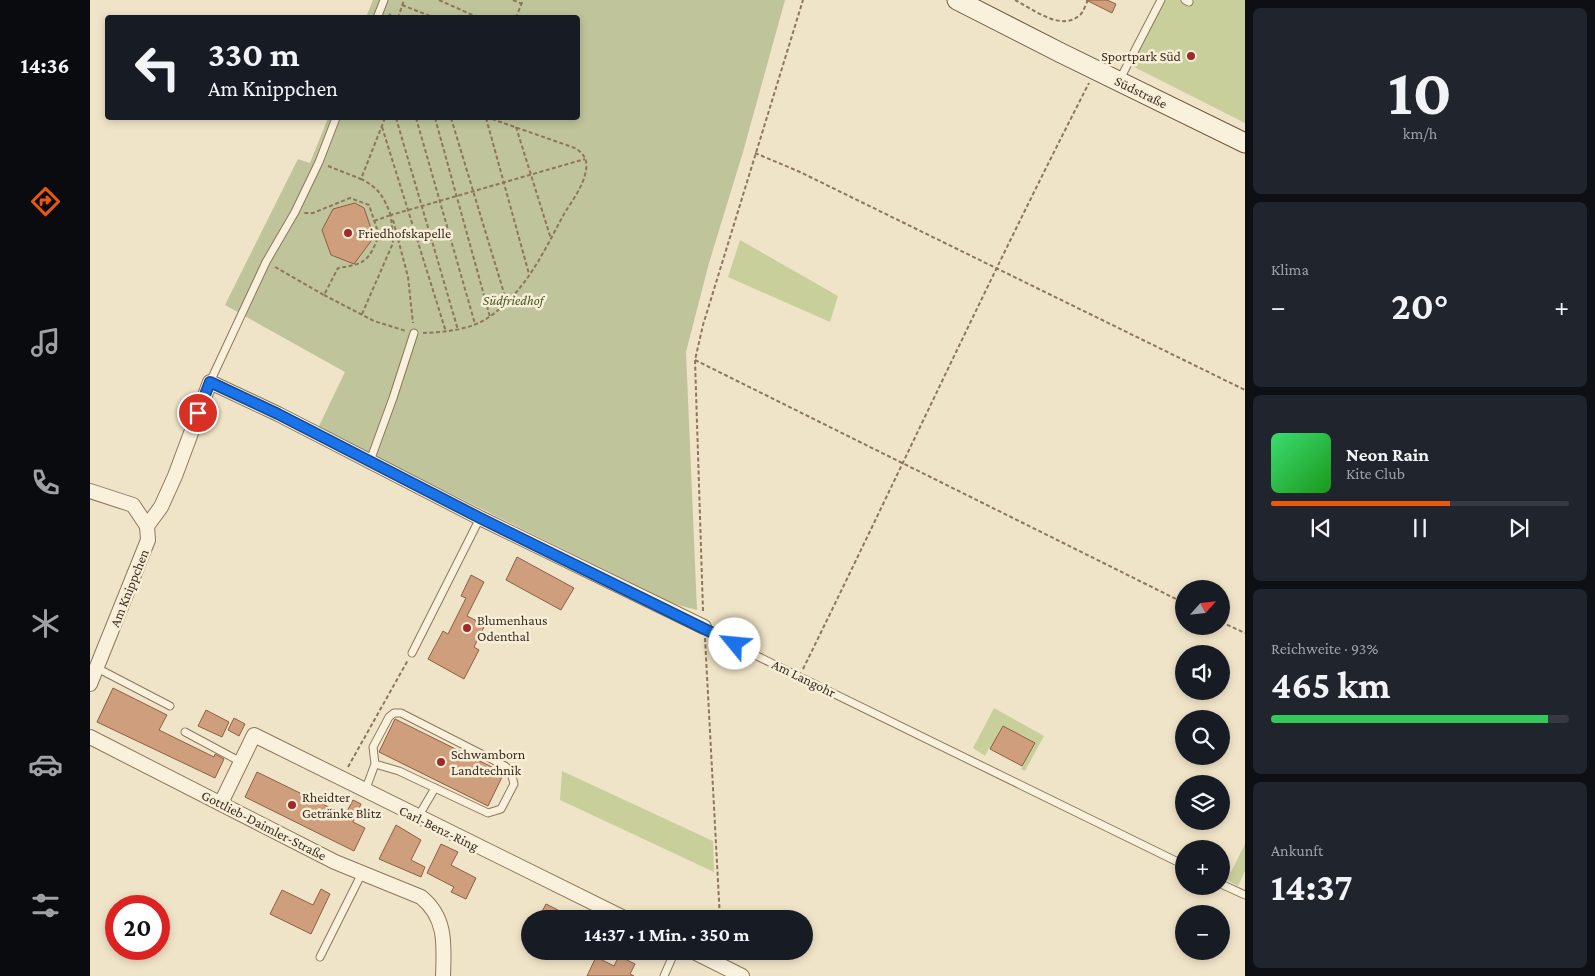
<!DOCTYPE html>
<html lang="de">
<head>
<meta charset="utf-8">
<style>
	:root { --surface:#171b24; --page:#20242c; --text:#f1f3f6; --muted:#9ea1a6; --line:#363941; --accent:#ea580c }
	body { margin:0; font-family:"Crimson Pro",serif; background:var(--page); color:var(--text); height:100vh; display:flex; flex-direction:column; font-size:19px; white-space:nowrap }
	* { box-sizing:border-box; margin:0 }
	p { font-size:16px; color:var(--muted) }
	.icon { flex:none; width:28px; height:28px; fill:none; stroke:currentColor; stroke-width:2; stroke-linecap:round; stroke-linejoin:round }
	.map { position:relative; flex:1; overflow:hidden }
	.side { display:flex; flex-direction:column; gap:8px; padding:8px; background:#0d0f14; width:350px }
	.side>* { flex:none }
	.guide { position:absolute; left:15px; top:15px; width:475px; height:105px; border-radius:5px; box-shadow:0 2px 8px #0003; background:#171b24; color:var(--text); overflow:hidden }
	.needle { width:32px; rotate:63deg }
	.controls { position:absolute; left:1085px; top:580px; display:grid; gap:10px }
	.controls a { display:grid; place-items:center; width:55px; height:55px; border-radius:50%; background:var(--surface); box-shadow:0 2px 8px #0003; font-size:25px }
	.speed { position:absolute; left:15px; top:895px; display:flex; gap:10px; font-size:25px; font-weight:700; text-align:center }
	.speed>* { display:grid; place-content:center; width:65px; height:65px; border-radius:50%; background:var(--surface); box-shadow:0 2px 8px #0003; line-height:1 }
	.speed .limit { border:8px solid #d22; background:#fff; color:#111 }
	.pin { position:absolute; display:grid; place-items:center; width:42px; height:42px; color:#fff; margin:-21px; border:2px solid #fff; border-radius:50%; box-shadow:0 1px 5px #0007 }
	.me { position:absolute; width:55px; margin:-28px; rotate:298deg; stroke-linejoin:round; filter:drop-shadow(0 0 4px #0008) }
	.turn { display:flex; align-items:center; gap:18px; height:105px; padding:0 20px; font-size:22px }
	.turn .icon { width:65px; height:65px; stroke-width:2.5 }
	.turn b { display:block; font-size:35px; line-height:42px }
	.big { font-size:38px; font-weight:700; line-height:1.1 }
	.side .card { flex:1; display:flex; flex-direction:column; justify-content:center; gap:8px; min-width:0; padding:0 18px; border-radius:8px; background:var(--page) }
	.side .dial { align-items:center; gap:0 }
	.dial b { font-size:65px; line-height:1 }
	.song { display:flex; align-items:center; gap:15px }
	.cover { width:60px; height:60px; border-radius:8px; background:linear-gradient(135deg,hsl(140 70% 55%),hsl(120 70% 35%)) }
	.played { height:5px; border-radius:2px; background:linear-gradient(90deg,var(--accent) 60%,var(--line) 60%) }
	.keys { display:flex; justify-content:space-around; direction:ltr }
	.heat { display:flex; justify-content:space-between; align-items:center; font-size:28px; direction:ltr }
	.charge { height:8px; border-radius:4px; background:linear-gradient(90deg,#34c759 93%,var(--line) 0) }
	.trip { position:absolute; left:431px; top:910px; width:292px; height:50px; border-radius:25px; background:var(--surface); box-shadow:0 2px 8px #0003; font-weight:700; line-height:50px; text-align:center }
	main { display:flex; flex:1; min-height:0 }
	.menu { display:flex; flex-direction:column; width:90px; justify-content:space-around; align-items:center; background:#090b0e; color:var(--muted) }
	.menu .icon { width:35px; height:35px }
	.menu .selected { color:var(--accent) }
	.menu b { font-size:22px; color:var(--text) }
	.map>svg:first-child { display:block }
	.green { fill:#c9cf9b }
	.cemetery { fill:#bfc49a }
	.building { fill:#cf9f7d; stroke:#8d5f41 }
	.lines { fill:none; stroke-linecap:round; stroke-linejoin:round }
	.lane-casing { stroke:#8d765c; stroke-width:9 }
	.street-casing { stroke:#8d765c; stroke-width:16 }
	.secondary-casing { stroke:#6f573f; stroke-width:21 }
	.path { stroke:#8d765c; stroke-width:2; stroke-dasharray:4 2.5; stroke-linecap:butt }
	.lane { stroke:#faf1dc; stroke-width:7 }
	.street { stroke:#faf1dc; stroke-width:14 }
	.secondary { stroke:#faf1dc; stroke-width:19 }
	.route-casing { stroke:#114b97; stroke-width:12 }
	.route { stroke:#1a73e8; stroke-width:9 }
	.poi-dot { fill:#9e2a2b; stroke:#f7eed8; stroke-width:2 }
	.labels { text-anchor:middle; dominant-baseline:central; stroke-width:5; stroke-linejoin:round; paint-order:stroke }
	.poi-label { font-size:14px; fill:#3d2e20; stroke:#f7eed8; text-anchor:start }
	.street-label { font-size:14px; fill:#3d2e20; stroke:#f7eed8 }
	.park-label { font-size:14px; font-style:italic; fill:#4d5a26; stroke:#f7eed8 }
</style>
</head>
<body>
<main>
<nav class="menu">
<b>14:36</b>
<svg class="icon selected" aria-label="directions" viewBox="0 0 24 24"><path d="M12 3l9 9-9 9-9-9zM9 14v-3h6M13 9l2 2-2 2"/></svg>
<svg class="icon" aria-label="music" viewBox="0 0 24 24"><path d="M9 18V5l10-2v13"/><circle cx="6" cy="18" r="3"/><circle cx="16" cy="16" r="3"/></svg>
<svg class="icon" aria-label="phone" viewBox="0 0 24 24"><path d="M5 4h4l2 5-3 2q2 4 5 5l2-3 5 2v4C11 20 4 13 5 4z"/></svg>
<svg class="icon" aria-label="climate" viewBox="0 0 24 24"><path d="M12 3v18M4 7l16 10M4 17L20 7"/></svg>
<svg class="icon" aria-label="car" viewBox="0 0 24 24"><path d="M5 17H2v-5l4-1 3-4h7l3 4 3 1v5h-3M9 17h6M6 11h13"/><circle cx="7" cy="17" r="2"/><circle cx="17" cy="17" r="2"/></svg>
<svg class="icon" aria-label="filters" viewBox="0 0 24 24"><path d="M4 7h16M4 17h16"/><circle cx="9" cy="7" r="2"/><circle cx="15" cy="17" r="2"/></svg>
</nav>
<div class="map">
<svg width="1155" height="976" viewBox="0 0 1155 976">
	<rect width="100%" height="100%" fill="#f0e4c8"/>
	<g class="green">
		<path d="M1075 0H1155V123L1044 67 1049 50Z"/>
		<path d="M650 240 748 296 740 322 638 277Z"/>
		<path d="M904 708 954 736 935 771 931 769 933 765 899 748 895 756 883 748Z"/>
		<path d="M472 771 623 841 624 872 470 800Z"/>
		<path d="M1155 844V871L1148 886 1137 880Z"/>
	</g>
	<path class="cemetery" d="M283 0H695L653 152 619 263 596 352 607 610 584 604 228 428 255 372 135 305 208 159 220 163 238 118H488V18L276 17Z"/>
	<g class="building">
		<path d="M996 0H1017L1026 4 1022 13Z"/>
		<path d="M265 203 274 208 284 237 264 264 241 255 232 230 243 209Z"/>
		<path d="M427 557 484 588 471 610 416 580Z"/>
		<path d="M381 575 394 582 377 616 395 625 384 647 389 650 374 679 338 659 353 631 358 634 376 598 371 596Z"/>
		<path d="M23 688 77 715 69 730 124 757 125 754 134 759 125 778 7 722Z"/>
		<path d="M116 710 139 722 132 737 108 726Z"/>
		<path d="M144 718 155 724 149 736 138 730Z"/>
		<path d="M305 719 414 773 398 806 289 752Z"/>
		<path d="M913 726 945 743 932 766 900 749Z"/>
		<path d="M167 772 255 815 263 800 271 804 263 822 275 828 264 851 155 797Z"/>
		<path d="M306 825 331 840 321 860 335 867 331 877 289 859Z"/>
		<path d="M351 844 368 852 361 865 386 878 376 899 361 892 364 887 337 873Z"/>
		<path d="M231 889 240 894 221 934 180 914 192 890 223 905Z"/>
		<path d="M456 904 468 910 464 919H448Z"/>
		<path d="M529 956 545 964 540 974 544 976H497L506 957 524 966Z"/>
	</g>
	<g class="lines">
		<defs>
			<g id="lane">
				<path d="M1095 0 1099 2"/>
				<path d="M287 18 294 0"/>
				<path d="M1029 81 1071 0"/>
				<path d="M120 382 176 262 205 212 229 162 246 118"/>
				<path d="M280 461 303 398 324 333"/>
				<path d="M614 627 661 653 1094 865"/>
				<path d="M322 653 390 518"/>
				<path d="M7 668 80 706"/>
				<path d="M95 732 151 762"/>
				<path d="M275 791 285 764 283 747 299 717 304 713H311L415 766 421 772 424 784 411 809 398 813 309 771 285 764"/>
				<path d="M328 817 345 788"/>
				<path d="M1131 884 1155 895"/>
				<path d="M520 952V951"/>
				<path d="M230 957 272 873"/>
				<path d="M574 976 585 951"/>
			</g>
			<g id="street">
				<path d="M0 491 43 505 57 526"/>
				<path d="M0 684 58 540 57 526 71 507 85 476 120 382 188 414 390 518 614 627"/>
				<path d="M0 737 245 862 331 897C357 918 354 946 353 976"/>
				<path d="M131 803 164 735 536 919"/>
				<path d="M602 951 652 976"/>
			</g>
			<path id="secondary" d="M867 0 971 53 1155 143"/>
		</defs>
		<use href="#lane" class="lane-casing"/>
		<use href="#street" class="street-casing"/>
		<use href="#secondary" class="secondary-casing"/>
		<g class="path">
			<path d="M349 0 389 18"/>
			<path d="M423 0 432 4"/>
			<path d="M925 0C943 9 972 33 991 14 994 10 996 4 998 0"/>
			<path d="M312 5 345 18"/>
			<path d="M299 14 304 18"/>
			<path d="M308 18 314 0"/>
			<path d="M426 18 433 0"/>
			<path d="M295 118 271 179C289 188 294 197 301 216"/>
			<path d="M306 118 368 330"/>
			<path d="M326 118 385 324"/>
			<path d="M345 118 400 317"/>
			<path d="M361 118 417 303"/>
			<path d="M396 118 439 274"/>
			<path d="M292 127 356 332"/>
			<path d="M426 127 461 239"/>
			<path d="M665 153 710 172 1155 390"/>
			<path d="M238 166 271 179"/>
			<path d="M303 220 318 277 323 323"/>
			<path d="M284 221 301 215"/>
			<path d="M185 267 234 295 248 268C275 264 279 261 289 235L279 205 260 198 223 213H214"/>
			<path d="M234 295 284 321 316 331"/>
			<path d="M272 314 303 243 301 215 495 159"/>
			<path d="M333 333C356 332 382 330 402 315 437 289 454 251 474 214 482 201 494 185 496 170 498 159 493 153 485 148L399 118"/>
			<path d="M605 360 1094 603"/>
			<path d="M613 611 605 360 613 325 713 0"/>
			<path d="M1131 622 1155 633"/>
			<path d="M615 638 630 919"/>
			<path d="M713 669C809 474 900 276 999 83"/>
			<path d="M258 767 318 660"/>
		</g>
		<use href="#lane" class="lane"/>
		<use href="#street" class="street"/>
		<use href="#secondary" class="secondary"/>
	</g>
	<g class="lines">
		<defs>
			<path id="route" d="M108 413 120 382 188 414 390 518 645 644"/>
		</defs>
		<use href="#route" class="route-casing"/>
		<use href="#route" class="route"/>
	</g>
	<g class="poi-dot">
		<circle cx="1101" cy="56" r="5"/>
		<circle cx="258" cy="233" r="5"/>
		<circle cx="377" cy="628" r="5"/>
		<circle cx="351" cy="762" r="5"/>
		<circle cx="202" cy="805" r="5"/>
	</g>
	<g class="labels">
		<g class="poi-label">
			<text x="1091" y="56" text-anchor="end">Sportpark Süd</text>
			<text x="268" y="233">Friedhofskapelle</text>
			<text x="387" y="620">Blumenhaus<tspan x="387" dy="16">Odenthal</tspan></text>
			<text x="361" y="754">Schwamborn<tspan x="361" dy="16">Landtechnik</tspan></text>
			<text x="212" y="797">Rheidter<tspan x="212" dy="16">Getränke Blitz</tspan></text>
		</g>
		<g class="street-label">
			<text transform="translate(1051 92) rotate(26)">Südstraße</text>
			<text transform="translate(39 588) rotate(-68)">Am Knippchen</text>
			<text transform="translate(714 678) rotate(26)">Am Langohr</text>
			<text transform="translate(174 825) rotate(27)">Gottlieb-Daimler-Straße</text>
			<text transform="translate(349 828) rotate(26)">Carl-Benz-Ring</text>
		</g>
		<g class="park-label">
			<text x="423" y="300">Südfriedhof</text>
		</g>
	</g>
</svg>
<div class="controls">
<a><svg class="needle" viewBox="-14 -14 28 28"><path d="M0-13l5 13h-10z" fill="#e53935"/><path d="M0 13l5-13h-10z" fill="#9ea1a6"/></svg></a>
<a><svg class="icon" aria-label="sound" viewBox="0 0 24 24"><path d="M4 9h4l5-4v14l-5-4H4zM17 9q2 3 0 6"/></svg></a>
<a><svg class="icon" aria-label="search" viewBox="0 0 24 24"><circle cx="10" cy="10" r="6"/><path d="M15 15l6 6"/></svg></a>
<a><svg class="icon" aria-label="layers" viewBox="0 0 24 24"><path d="M12 4l9 5-9 5-9-5zM3 14l9 5 9-5"/></svg></a>
<a>+</a>
<a>−</a>
</div>
<div class="speed"><div class="limit">20</div></div>
<div class="pin" style="left:108px;top:413px;background:#d93025"><svg class="icon" aria-label="arrive" viewBox="0 0 24 24"><path d="M6 21V4h12l-3 4 3 4H6"/></svg></div>
<svg class="me" style="left:645px;top:644px" viewBox="-20 -20 40 40"><circle r="19" fill="#fff"/><path d="M0-13L10 11 0 6-10 11z" fill="#1a73e8"/></svg>
<div class="trip">14:37 · 1 Min. · 350 m</div>
<div class="guide">
<div class="turn"><svg class="icon" aria-label="left" viewBox="0 0 24 24"><path d="M17 20v-9H6M10 6l-5 5 5 5"/></svg><div><b>330 m</b>Am Knippchen</div></div>
</div>
</div>
<section class="side">
<div class="card dial"><b>10</b><p>km/h</p></div>
<div class="card"><p>Klima</p>
<div class="heat"><a>−</a><b class="big">20°</b><a>+</a></div>
</div>
<div class="card">
<div class="song"><i class="cover"></i><div><b>Neon Rain</b><p>Kite Club</p></div></div>
<div class="played"></div>
<div class="keys"><svg class="icon" aria-label="previous" viewBox="0 0 24 24"><path d="M18 5L8 12l10 7zM5 5v14"/></svg><svg class="icon" aria-label="pause" viewBox="0 0 24 24"><path d="M8 5v14M16 5v14"/></svg><svg class="icon" aria-label="next" viewBox="0 0 24 24"><path d="M6 5l10 7-10 7zM19 5v14"/></svg></div>
</div>
<div class="card"><p>Reichweite · 93%</p><b class="big">465 km</b><div class="charge"></div></div>
<div class="card"><p>Ankunft</p><b class="big">14:37</b></div>
</section>
</main>
</body>
</html>
